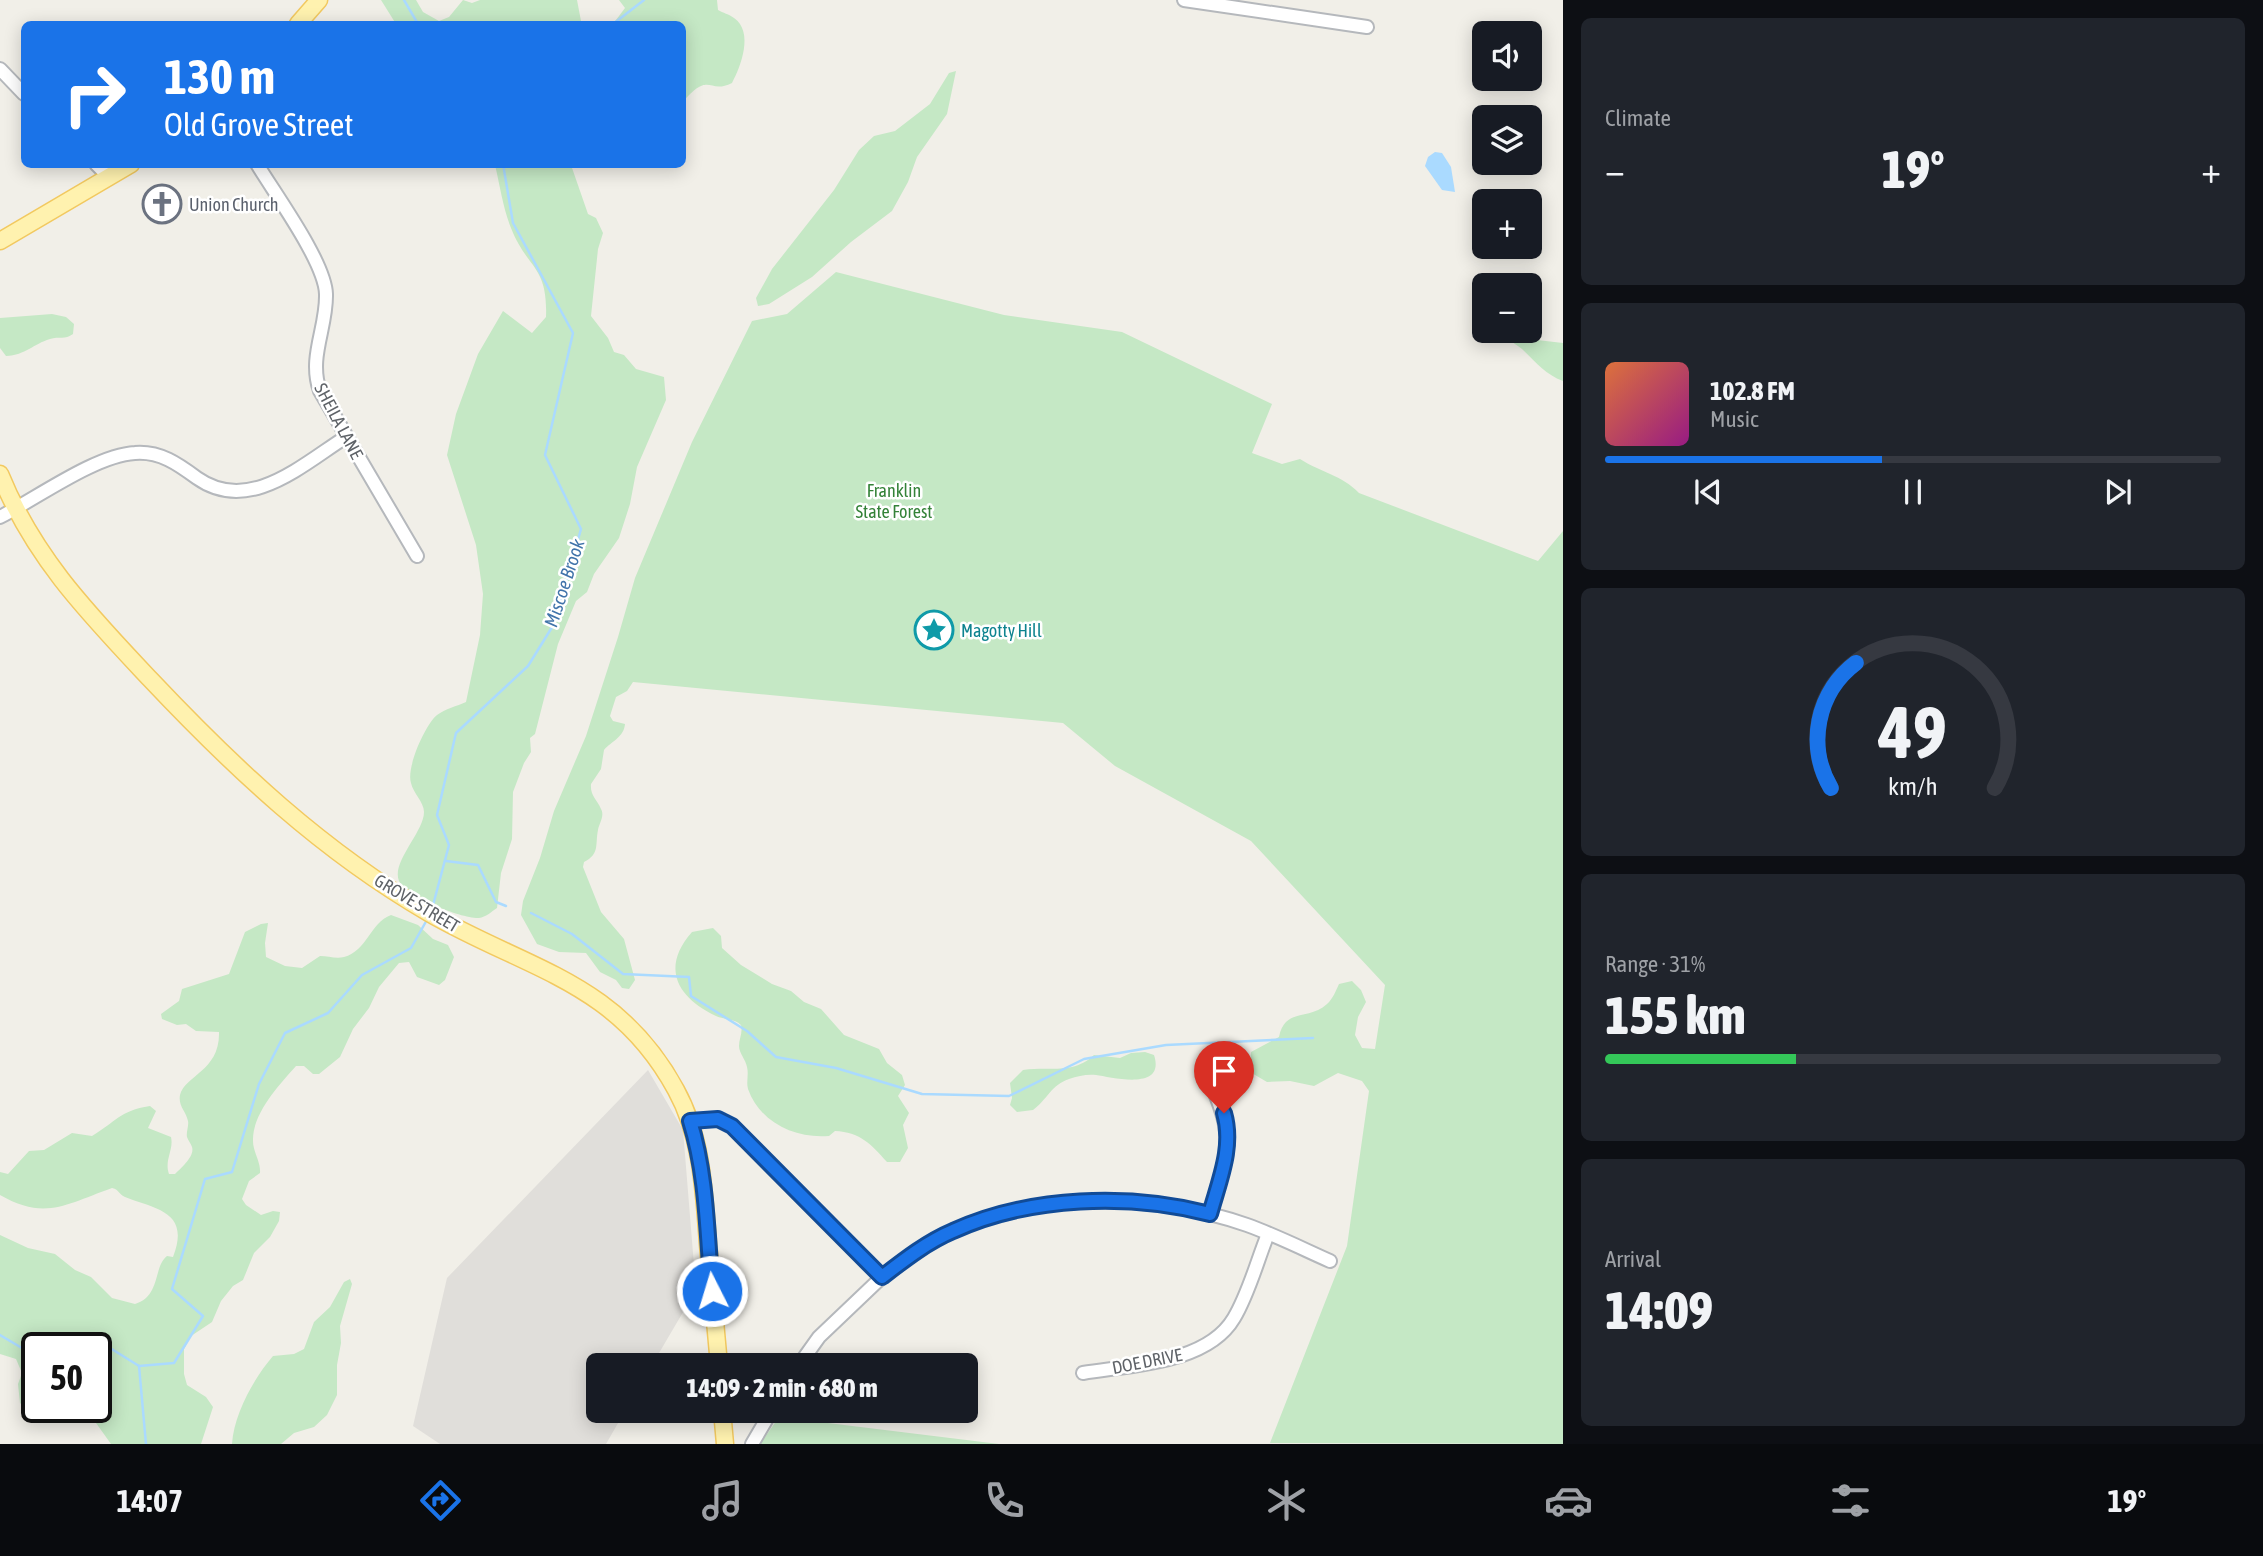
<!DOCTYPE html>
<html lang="en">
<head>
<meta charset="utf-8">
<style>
	:root { --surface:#171b24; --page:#20242c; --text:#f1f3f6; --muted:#9ea1a6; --line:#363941; --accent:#1a73e8 }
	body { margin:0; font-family:"Asap Condensed",sans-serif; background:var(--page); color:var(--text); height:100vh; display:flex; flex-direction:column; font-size:26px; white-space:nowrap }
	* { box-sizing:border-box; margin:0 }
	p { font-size:23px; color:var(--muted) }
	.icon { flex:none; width:38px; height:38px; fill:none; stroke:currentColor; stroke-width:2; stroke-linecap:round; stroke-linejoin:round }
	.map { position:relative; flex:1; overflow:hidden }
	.sheet { display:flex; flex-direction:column; gap:18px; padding:18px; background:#0d0f14; width:700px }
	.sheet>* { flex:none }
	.banner { position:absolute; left:21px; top:21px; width:665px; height:147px; border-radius:10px; box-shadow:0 4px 18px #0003; background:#1a73e8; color:#fff; overflow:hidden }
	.controls { position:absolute; left:1472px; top:21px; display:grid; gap:14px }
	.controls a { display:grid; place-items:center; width:70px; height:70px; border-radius:10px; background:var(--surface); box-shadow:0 4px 18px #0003; font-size:35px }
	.speed { position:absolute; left:21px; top:1332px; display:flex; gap:14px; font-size:35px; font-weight:700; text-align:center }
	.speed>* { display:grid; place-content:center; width:91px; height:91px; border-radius:50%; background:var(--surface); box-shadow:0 4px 18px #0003; line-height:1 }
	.speed .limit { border:4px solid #111; border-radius:10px; background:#fff; color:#111 }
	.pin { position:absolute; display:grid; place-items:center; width:60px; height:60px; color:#fff; margin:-72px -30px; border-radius:50% 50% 50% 0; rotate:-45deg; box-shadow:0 0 7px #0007 }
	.pin .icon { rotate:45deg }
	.me { position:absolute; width:77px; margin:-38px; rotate:355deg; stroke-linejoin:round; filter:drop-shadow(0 0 5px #0008) }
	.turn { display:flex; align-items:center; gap:24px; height:147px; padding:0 28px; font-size:32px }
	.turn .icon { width:91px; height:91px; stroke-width:2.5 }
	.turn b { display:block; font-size:49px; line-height:60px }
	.big { font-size:52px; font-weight:800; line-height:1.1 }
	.sheet .widget { flex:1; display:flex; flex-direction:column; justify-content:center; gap:10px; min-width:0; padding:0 24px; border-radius:10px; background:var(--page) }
	.sheet .dial { align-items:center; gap:0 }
	.dial svg { height:182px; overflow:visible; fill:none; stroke:var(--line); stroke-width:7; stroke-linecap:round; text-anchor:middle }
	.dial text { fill:var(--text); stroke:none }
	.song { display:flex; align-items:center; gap:21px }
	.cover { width:84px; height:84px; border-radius:10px; background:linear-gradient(135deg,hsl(20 70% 55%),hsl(310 70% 35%)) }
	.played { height:7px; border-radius:4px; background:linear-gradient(90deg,var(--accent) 45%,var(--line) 45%) }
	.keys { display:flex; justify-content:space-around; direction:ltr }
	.heat { display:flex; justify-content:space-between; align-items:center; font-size:38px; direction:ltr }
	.charge { height:10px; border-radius:5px; background:linear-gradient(90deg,#34c759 31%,var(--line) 0) }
	.trip { position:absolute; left:586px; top:1353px; width:392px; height:70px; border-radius:10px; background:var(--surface); box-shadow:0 4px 18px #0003; font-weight:800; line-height:70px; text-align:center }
	.menu { display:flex; height:112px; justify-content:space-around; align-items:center; background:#090b0e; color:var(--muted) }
	.menu .icon { width:49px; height:49px }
	.menu .selected { color:var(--accent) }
	.menu b { font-size:32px; color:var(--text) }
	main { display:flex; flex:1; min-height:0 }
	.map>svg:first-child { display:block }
	.industrial { fill:#e0deda }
	.green { fill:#c5e8c5 }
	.water { fill:#aadaff }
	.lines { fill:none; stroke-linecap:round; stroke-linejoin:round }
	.stream { stroke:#aadaff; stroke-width:2.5 }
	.minor-casing { stroke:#b5b8bc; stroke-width:16 }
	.major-casing { stroke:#f2c960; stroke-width:19 }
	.minor { stroke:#fff; stroke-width:12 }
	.major { stroke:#fff2af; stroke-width:16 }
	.route-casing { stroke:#114b97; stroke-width:18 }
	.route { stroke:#1a73e8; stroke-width:12 }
	.labels { text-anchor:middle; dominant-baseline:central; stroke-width:5; stroke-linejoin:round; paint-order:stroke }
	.worship-label { font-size:18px; fill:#5b616d; stroke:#fff; text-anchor:start }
	.street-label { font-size:18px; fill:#5f6368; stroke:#fff }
	.park-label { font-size:18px; fill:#348238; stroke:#fff }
	.culture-label { font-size:18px; fill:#0d838f; stroke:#fff; text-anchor:start }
	.water-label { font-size:19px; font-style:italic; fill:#4174aa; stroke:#fff }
</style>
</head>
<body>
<main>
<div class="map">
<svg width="1563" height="1444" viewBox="0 0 1563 1444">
	<rect width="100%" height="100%" fill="#f1efe8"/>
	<path class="industrial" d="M648 1070 683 1130 696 1290 652 1365H598V1410L625 1411 606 1444H440L413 1426 447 1278Z"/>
	<g class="green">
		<path d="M381 0H416L423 12 439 21 449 17 463 0 472 3 480 0H577L581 21 577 24H396Z"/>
		<path d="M619 0H717L718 10C723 13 729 14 734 18 754 32 741 66 732 83 708 95 710 70 683 102L682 24H613L625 8Z"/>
		<path d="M956 71 947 114 917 157 908 182 892 211 851 242 812 277 769 304 758 306 756 298 772 269 834 190 859 150 874 136 895 131 930 104 949 73Z"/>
		<path d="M495 165H571L588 214 596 218 603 233 598 249 591 316 608 338 614 352 624 355 636 369 664 377 666 400 637 467 630 504 619 538 594 574 587 592 576 601 558 644 535 734 530 738 531 752 524 763 513 792 512 839 501 873 497 908C491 912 486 917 479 918 462 919 405 896 399 881 391 862 424 832 424 812 424 802 413 793 411 783 406 768 425 725 437 715 445 709 457 706 466 702L480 635 483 594 476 545 447 455 456 414 478 354 503 311 532 333 546 317C548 265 527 269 511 228 503 208 500 186 495 165Z"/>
		<path d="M836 272 1004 315 1122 332 1272 404 1252 453 1282 464 1300 459C1320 472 1342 475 1359 493L1538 561 1563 531V1444L1270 1443 1347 1246 1369 1091 1362 1081 1338 1073 1314 1086 1290 1081 1267 1082 1250 1072 1251 1052 1279 1037C1285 1007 1309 1021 1327 1004 1333 999 1336 990 1339 984L1352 981 1361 990 1366 1002 1358 1017 1355 1035 1362 1048 1375 1049 1385 985 1251 841 1115 766 1063 723 633 682 627 691 616 697 610 716 613 721 625 724C624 737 612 741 604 750L601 769 591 784C590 796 597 799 601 809 605 816 599 823 598 830 595 845 600 854 584 862L583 867 601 912 624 939 635 980 629 989 622 988 616 980 600 972 586 953 559 952 537 944 521 915 523 901 540 858 554 811 586 736 618 637 635 578 692 442 752 321 787 314Z"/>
		<path d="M52 314 66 317 74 324 73 334C65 340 59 336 50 339 33 344 26 355 6 356L0 348V318Z"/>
		<path d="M1502 331H1524L1537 340 1563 343V381C1545 374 1536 362 1522 349 1514 342 1506 341 1502 331Z"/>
		<path d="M391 915 418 925 433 939 448 945 454 957 445 980 439 985 417 977 409 962 399 963 379 987 369 1008 353 1029 340 1057 319 1074H313L304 1066H296C279 1085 252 1114 253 1141 253 1152 261 1162 260 1173L249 1181 242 1199 246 1205 261 1215 273 1211 280 1212 279 1221 270 1237 254 1253 243 1280 233 1286 221 1301 212 1322 191 1336 184 1349V1374L187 1385 206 1397 213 1407 201 1444H111L91 1416 78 1407H96V1348H37V1407H67L54 1415 34 1411 30 1413 20 1403 18 1384 22 1373 16 1359 0 1354V1235L28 1248 55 1254 75 1270 91 1277 112 1298 135 1304C161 1296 153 1267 167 1256L173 1257C191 1211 155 1209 125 1197 118 1194 120 1190 112 1188 67 1204 45 1221 0 1195V1172L8 1174 29 1151 44 1150 72 1133 92 1136C117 1121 119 1111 150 1106L156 1111 148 1128 171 1137C174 1150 164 1160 169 1174H175C181 1168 195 1156 192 1147 191 1144 188 1140 187 1137 186 1132 189 1126 188 1121 186 1111 178 1106 180 1095 185 1075 220 1071 219 1032L196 1031 186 1024 177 1025 162 1019 161 1014 179 1001 182 989 229 974 245 932 261 924 268 923 265 943 266 957 285 966 302 968 320 956C328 956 336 959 344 957 367 951 370 923 391 915Z"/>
		<path d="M713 928 721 936 722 948 741 965 772 984 791 991 804 1002 821 1009 844 1035 879 1049 887 1063 902 1075 905 1085 898 1096 909 1113 903 1125 908 1148 900 1162H887C871 1144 860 1132 835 1131L829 1136C796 1139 760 1123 748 1089 746 1081 749 1075 747 1067 746 1060 739 1053 739 1046 739 1039 743 1033 741 1025 734 1018 724 1020 716 1016 676 997 661 967 692 932Z"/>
		<path d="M1145 1052 1154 1055C1166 1092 1111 1077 1096 1075 1087 1074 1078 1076 1069 1079 1051 1085 1047 1100 1033 1110L1017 1112 1010 1105 1012 1098 1010 1083 1023 1070C1049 1066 1073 1075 1094 1055L1120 1058 1131 1053Z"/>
		<path d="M350 1279 352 1284 340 1326 341 1343 337 1365V1395L327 1415 314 1427 294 1433 281 1444H232C234 1414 254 1378 273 1356L294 1354 304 1349 314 1322 330 1307 344 1282Z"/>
		<path d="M779 1417 999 1444H760Z"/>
	</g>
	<path class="water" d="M1435 152 1442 153 1451 167 1455 192 1442 190 1425 166 1428 157Z"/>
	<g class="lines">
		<g class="stream">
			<path d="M404 0 418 24"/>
			<path d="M613 24 644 0"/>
			<path d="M446 861 478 865 496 902 506 906"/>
			<path d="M432 909 449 845 437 815 456 733 528 666 554 624 581 529 545 455 573 333 513 223 503 164"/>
			<path d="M531 913 572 934 623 974 689 977 691 996 747 1031 776 1057 836 1068 922 1094 1009 1096 1084 1059 1166 1045 1313 1038"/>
			<path d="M0 1335 37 1357"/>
			<path d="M74 1348 79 1341 87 1348"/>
			<path d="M96 1354 110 1348 139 1366"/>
			<path d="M139 1366 174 1363 203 1316 172 1289 205 1179 232 1172 259 1084 285 1033 328 1013 362 975 411 948 428 918"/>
			<path d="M139 1366 146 1444"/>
		</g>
		<defs>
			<g id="minor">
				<path d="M1184 0 1367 27"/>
				<path d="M0 69 24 94"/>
				<path d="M96 164 109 177"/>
				<path d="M257 164C275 194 325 262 326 294 327 328 308 357 320 391L417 556"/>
				<path d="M0 517C37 498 96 455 135 453 160 451 178 464 197 478 249 515 303 464 346 437"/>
				<path d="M690 1121 718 1119 732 1126 882 1277 819 1337 799 1365"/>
				<path d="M1210 1214C1225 1161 1237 1144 1214 1091"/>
				<path d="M882 1277C904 1260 927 1242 953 1231 1042 1191 1156 1194 1247 1225 1275 1235 1303 1249 1330 1261"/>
				<path d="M1083 1373C1130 1365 1207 1364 1234 1318 1249 1293 1257 1261 1268 1234"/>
				<path d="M752 1444 772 1410"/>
			</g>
			<g id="major">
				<path d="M298 24 319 0"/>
				<path d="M0 241 131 164"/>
				<path d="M0 474C34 558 89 614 150 679 234 768 322 851 429 913 528 970 617 981 676 1090 702 1137 704 1191 708 1244 712 1284 715 1325 719 1365"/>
				<path d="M722 1410 725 1444"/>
			</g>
		</defs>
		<use href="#minor" class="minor-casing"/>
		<use href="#major" class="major-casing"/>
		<use href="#minor" class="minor"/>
		<use href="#major" class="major"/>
	</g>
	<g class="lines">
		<defs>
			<path id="route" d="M712 1291C707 1234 707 1175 690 1121L718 1119 732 1126 882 1277C904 1260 927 1242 953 1231 1030 1196 1129 1193 1210 1214 1219 1181 1234 1147 1224 1113"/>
		</defs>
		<use href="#route" class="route-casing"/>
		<use href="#route" class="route"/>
	</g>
	<defs>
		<symbol id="church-ring" viewBox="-11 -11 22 22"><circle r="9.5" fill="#fff" stroke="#6b7280" stroke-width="1.5"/><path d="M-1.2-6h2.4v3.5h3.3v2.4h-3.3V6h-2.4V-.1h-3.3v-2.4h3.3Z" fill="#6b7280"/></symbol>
		<symbol id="sight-ring" viewBox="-11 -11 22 22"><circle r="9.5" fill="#fff" stroke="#0f9aa8" stroke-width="1.5"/><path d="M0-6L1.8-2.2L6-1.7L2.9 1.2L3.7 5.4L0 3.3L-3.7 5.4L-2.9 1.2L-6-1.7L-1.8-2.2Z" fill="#0f9aa8"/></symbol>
	</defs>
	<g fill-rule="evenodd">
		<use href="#church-ring" x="140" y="182" width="44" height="44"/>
		<use href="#sight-ring" x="912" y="608" width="44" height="44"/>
	</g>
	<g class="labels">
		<g class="worship-label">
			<text x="189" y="204">Union Church</text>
		</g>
		<g class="street-label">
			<text transform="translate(339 421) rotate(62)">SHEILA LANE</text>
			<text transform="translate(417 903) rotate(31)">GROVE STREET</text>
			<text transform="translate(1147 1361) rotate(-11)">DOE DRIVE</text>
		</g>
		<g class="park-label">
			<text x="894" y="490">Franklin<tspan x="894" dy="21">State Forest</tspan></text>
		</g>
		<g class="culture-label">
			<text x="961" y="630">Magotty Hill</text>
		</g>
		<g class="water-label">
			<text transform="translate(564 583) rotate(-72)">Miscoe Brook</text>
		</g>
	</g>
</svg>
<div class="controls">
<a><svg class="icon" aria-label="sound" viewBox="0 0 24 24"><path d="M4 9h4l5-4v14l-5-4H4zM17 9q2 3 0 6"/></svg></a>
<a><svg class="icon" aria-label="layers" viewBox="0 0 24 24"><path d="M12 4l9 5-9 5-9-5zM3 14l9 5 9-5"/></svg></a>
<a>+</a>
<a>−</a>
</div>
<div class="speed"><div class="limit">50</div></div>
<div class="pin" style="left:1224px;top:1113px;background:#d93025"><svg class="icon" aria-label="arrive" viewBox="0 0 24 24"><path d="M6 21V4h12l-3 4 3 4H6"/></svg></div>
<svg class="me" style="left:712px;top:1291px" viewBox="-20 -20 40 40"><circle r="17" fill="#1a73e8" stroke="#fff" stroke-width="3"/><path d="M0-11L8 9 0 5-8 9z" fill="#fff"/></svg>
<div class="trip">14:09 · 2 min · 680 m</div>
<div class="banner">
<div class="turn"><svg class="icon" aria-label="right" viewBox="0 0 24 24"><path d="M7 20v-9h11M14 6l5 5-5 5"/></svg><div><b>130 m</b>Old Grove Street</div></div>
</div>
</div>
<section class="sheet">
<div class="widget"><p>Climate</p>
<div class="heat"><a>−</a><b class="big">19°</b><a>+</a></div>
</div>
<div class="widget">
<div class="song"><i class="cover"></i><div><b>102.8 FM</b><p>Music</p></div></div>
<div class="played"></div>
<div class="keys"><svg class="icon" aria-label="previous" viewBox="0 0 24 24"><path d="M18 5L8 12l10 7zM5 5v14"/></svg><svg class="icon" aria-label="pause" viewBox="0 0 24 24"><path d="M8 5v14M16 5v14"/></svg><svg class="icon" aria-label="next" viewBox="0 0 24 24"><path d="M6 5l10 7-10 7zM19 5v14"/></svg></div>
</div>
<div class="widget dial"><svg viewBox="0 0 100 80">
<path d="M14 69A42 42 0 1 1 86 69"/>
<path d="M14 69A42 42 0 0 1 25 14" stroke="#1a73e8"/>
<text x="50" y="56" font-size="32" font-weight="700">49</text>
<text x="50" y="72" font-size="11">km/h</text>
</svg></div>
<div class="widget"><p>Range · 31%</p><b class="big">155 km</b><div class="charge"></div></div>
<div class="widget"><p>Arrival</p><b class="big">14:09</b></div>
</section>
</main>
<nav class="menu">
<b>14:07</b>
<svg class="icon selected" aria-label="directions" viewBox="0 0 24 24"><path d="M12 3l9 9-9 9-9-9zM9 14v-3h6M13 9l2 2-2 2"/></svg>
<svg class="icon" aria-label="music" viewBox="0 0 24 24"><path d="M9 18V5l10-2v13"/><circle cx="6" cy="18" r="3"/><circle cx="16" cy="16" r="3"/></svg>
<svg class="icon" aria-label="phone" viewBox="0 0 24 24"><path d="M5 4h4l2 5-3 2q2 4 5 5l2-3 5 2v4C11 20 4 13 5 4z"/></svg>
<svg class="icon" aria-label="climate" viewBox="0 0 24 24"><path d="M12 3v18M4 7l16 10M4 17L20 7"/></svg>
<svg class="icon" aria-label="car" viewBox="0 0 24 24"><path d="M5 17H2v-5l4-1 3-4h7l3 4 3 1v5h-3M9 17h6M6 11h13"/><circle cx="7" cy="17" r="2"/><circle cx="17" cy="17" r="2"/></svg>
<svg class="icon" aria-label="filters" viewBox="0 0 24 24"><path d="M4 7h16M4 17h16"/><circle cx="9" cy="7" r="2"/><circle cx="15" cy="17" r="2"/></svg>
<b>19°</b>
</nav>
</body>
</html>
